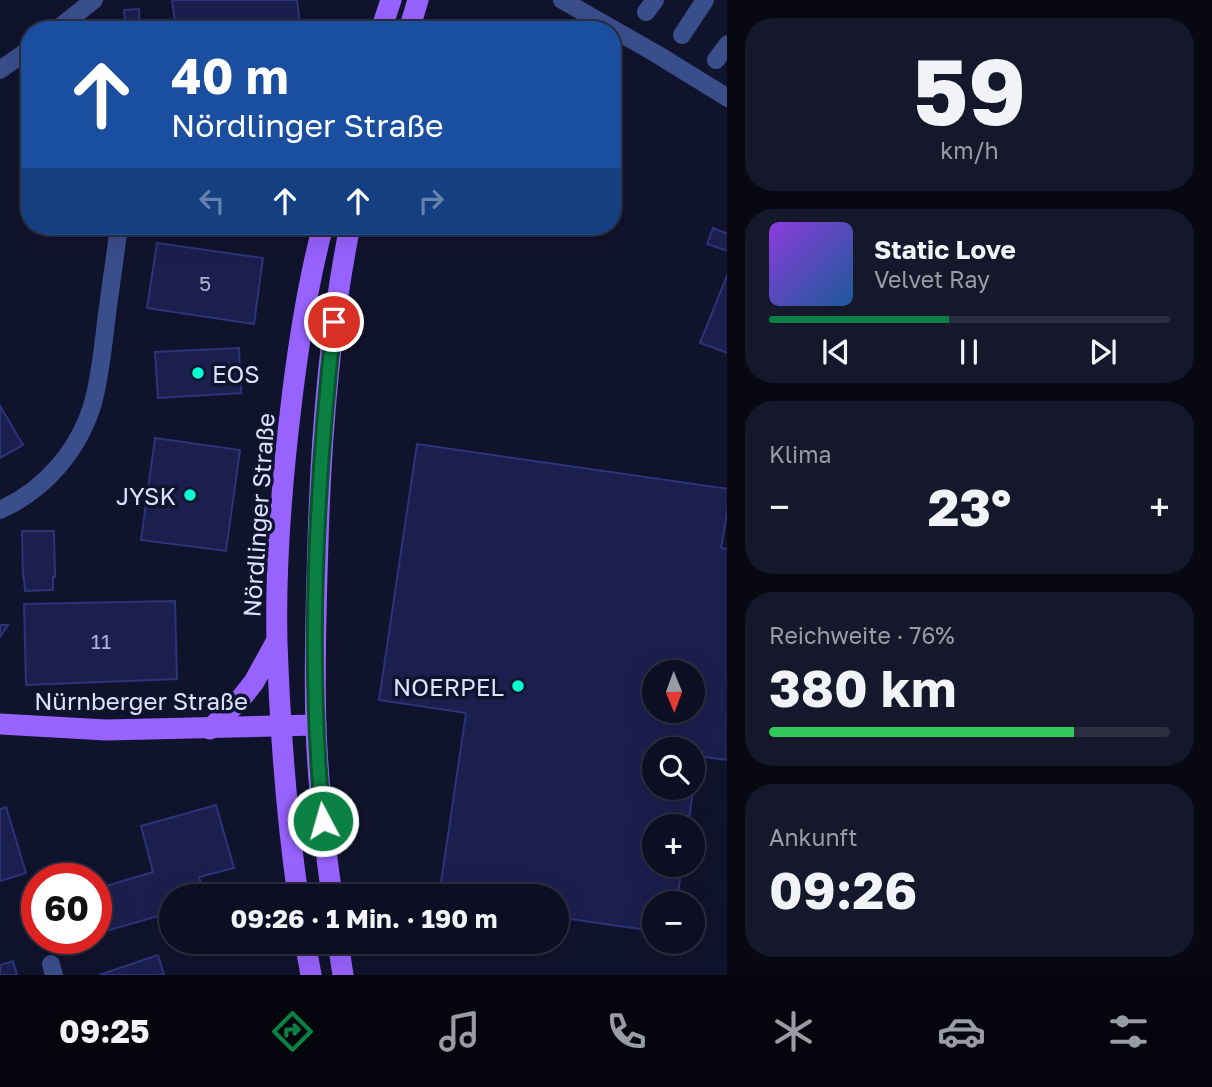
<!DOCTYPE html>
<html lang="de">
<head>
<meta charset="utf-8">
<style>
	:root { --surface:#0c0e21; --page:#15172a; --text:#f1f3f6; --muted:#9a9ca5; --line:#2c2e3f; --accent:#0b8043 }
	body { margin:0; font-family:"Golos Text",sans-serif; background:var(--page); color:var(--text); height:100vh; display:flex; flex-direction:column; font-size:26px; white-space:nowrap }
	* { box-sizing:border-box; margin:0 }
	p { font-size:23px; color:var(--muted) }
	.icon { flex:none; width:38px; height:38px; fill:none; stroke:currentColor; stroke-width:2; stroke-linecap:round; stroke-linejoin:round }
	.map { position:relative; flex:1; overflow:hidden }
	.side { display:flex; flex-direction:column; gap:18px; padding:18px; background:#070812; width:485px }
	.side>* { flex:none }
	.hud { position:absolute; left:21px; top:21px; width:600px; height:214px; border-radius:28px; box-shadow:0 7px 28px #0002,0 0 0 2px var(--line); background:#1a4fa0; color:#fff; overflow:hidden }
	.needle { width:46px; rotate:179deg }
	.fabs { position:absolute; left:642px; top:660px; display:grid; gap:14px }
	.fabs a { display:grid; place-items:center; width:63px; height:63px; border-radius:50%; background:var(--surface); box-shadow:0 7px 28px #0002,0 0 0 2px var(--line); font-size:35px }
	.speed { position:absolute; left:21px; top:863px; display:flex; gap:14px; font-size:35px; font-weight:700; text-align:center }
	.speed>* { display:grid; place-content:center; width:91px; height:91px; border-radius:50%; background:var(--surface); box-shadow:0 7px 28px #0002,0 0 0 2px var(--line); line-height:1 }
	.speed .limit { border:10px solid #d22; background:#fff; color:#111 }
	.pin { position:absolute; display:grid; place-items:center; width:60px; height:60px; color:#fff; margin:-30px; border:4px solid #fff; border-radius:50%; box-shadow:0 2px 7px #0007 }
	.me { position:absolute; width:77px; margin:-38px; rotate:354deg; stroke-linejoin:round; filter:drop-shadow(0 0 5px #0008) }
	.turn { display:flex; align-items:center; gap:24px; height:147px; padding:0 35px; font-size:32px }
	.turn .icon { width:91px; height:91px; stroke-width:2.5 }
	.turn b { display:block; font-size:49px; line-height:60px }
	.lanes { display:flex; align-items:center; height:66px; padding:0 35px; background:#0003; justify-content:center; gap:35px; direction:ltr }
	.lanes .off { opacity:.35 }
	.big { font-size:52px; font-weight:700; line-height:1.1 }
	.side .card { flex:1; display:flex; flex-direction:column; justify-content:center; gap:10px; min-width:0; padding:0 24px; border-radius:28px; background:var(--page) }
	.side .dial { align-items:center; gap:0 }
	.dial b { font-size:91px; line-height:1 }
	.song { display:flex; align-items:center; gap:21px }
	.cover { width:84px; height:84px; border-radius:10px; background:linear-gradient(135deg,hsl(270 70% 55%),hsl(210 70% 35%)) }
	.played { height:7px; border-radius:4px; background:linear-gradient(90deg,var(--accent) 45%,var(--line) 45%) }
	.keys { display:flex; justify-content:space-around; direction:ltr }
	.heat { display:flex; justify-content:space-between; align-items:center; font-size:38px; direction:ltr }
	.charge { height:10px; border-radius:5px; background:linear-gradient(90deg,#34c759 76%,var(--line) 0) }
	.trip { position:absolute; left:159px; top:884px; width:410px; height:70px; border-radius:35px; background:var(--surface); box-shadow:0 7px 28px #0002,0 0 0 2px var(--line); font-weight:700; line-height:70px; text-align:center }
	.dock { display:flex; height:112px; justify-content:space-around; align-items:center; background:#05060d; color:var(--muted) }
	.dock .icon { width:49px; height:49px }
	.dock .current { color:var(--accent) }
	.dock b { font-size:32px; color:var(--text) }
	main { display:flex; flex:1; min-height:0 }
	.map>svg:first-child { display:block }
	.building { fill:#1b1f4d; stroke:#2d337a; stroke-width:2; fill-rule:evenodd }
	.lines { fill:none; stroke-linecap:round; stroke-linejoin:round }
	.minor { stroke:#3a4e8c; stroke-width:18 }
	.major { stroke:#9862ff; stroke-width:21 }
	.route-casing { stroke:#07532c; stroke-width:18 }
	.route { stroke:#0b8043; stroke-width:12 }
	.poi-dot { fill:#07ffd2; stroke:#10132c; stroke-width:2.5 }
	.labels { text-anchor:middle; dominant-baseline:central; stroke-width:7; stroke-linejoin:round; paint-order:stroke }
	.number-label { font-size:21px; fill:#abb0d2 }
	.poi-label { font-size:24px; fill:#dbe1ff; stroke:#10132c; text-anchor:end }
	.street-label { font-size:24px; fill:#dbe1ff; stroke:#10132c }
</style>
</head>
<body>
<main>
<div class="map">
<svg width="728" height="975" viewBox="0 0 728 975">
	<rect width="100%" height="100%" fill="#10132c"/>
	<g class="building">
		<path d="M172 0H297L301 30H176Z"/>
		<path d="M139 9 140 25 125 26 124 10Z"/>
		<path d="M713 228 728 234V251L707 244Z"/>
		<path d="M157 243 263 258 254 324 147 308Z"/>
		<path d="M728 273V353L700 343Z"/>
		<path d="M239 348 241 393 158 398 155 352Z"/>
		<path d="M0 406 23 445 0 458Z"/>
		<path d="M155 438 240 450 226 551 141 540Z"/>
		<path d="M417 444 728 489V507L721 548 728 549V760L698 756 688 826H654V864H682L677 903H654V931L556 917V896H439L466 713 379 700ZM654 672H693V710H654ZM654 749H693V788H654Z"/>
		<path d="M22 531H54L55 577H53V590L25 591 24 578H23Z"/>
		<path d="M175 601 177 679 26 685 24 604Z"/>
		<path d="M0 625H8L0 637Z"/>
		<path d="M216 805 234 868 199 877 204 896H172V912L96 934V889L153 872 141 826Z"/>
		<path d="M6 807 26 873 0 881V809Z"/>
		<path d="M158 955 164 975H99Z"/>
		<path d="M13 961 17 975H0V965Z"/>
	</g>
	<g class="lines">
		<g class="minor">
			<path d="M562 0 655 53 728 98"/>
			<path d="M646 12 655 0"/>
			<path d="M56 30 94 0"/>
			<path d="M682 35 705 0"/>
			<path d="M716 60 728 44"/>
			<path d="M0 70 30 49"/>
			<path d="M0 510C45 490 79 450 93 403 100 377 103 349 106 322 110 290 115 258 119 226"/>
			<path d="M51 964 54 975"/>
		</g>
		<g class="major">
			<path d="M381 30 391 0"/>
			<path d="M409 30 418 0"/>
			<path d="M0 724 106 730 316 725"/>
			<path d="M210 729 239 701 254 682 276 642"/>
			<path d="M298 896C286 812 280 727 277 642 275 561 282 479 292 398 299 340 308 282 323 226"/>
			<path d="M332 896C324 840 318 784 316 727 314 666 316 603 318 542 321 436 329 330 350 226"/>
			<path d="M305 942 311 975"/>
			<path d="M338 942 343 975"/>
		</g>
	</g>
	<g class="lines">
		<defs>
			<path id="route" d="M323 821C307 658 316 485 334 322"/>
		</defs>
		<use href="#route" class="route-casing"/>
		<use href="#route" class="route"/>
	</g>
	<g class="poi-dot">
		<circle cx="198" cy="373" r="7"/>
		<circle cx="190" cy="495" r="7"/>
		<circle cx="518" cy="686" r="7"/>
	</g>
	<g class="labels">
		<g class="number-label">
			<text x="205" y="283">5</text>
			<text x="101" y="641">11</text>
		</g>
		<g class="poi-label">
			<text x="212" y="373" text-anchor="start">EOS</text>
			<text x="176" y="495">JYSK</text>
			<text x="504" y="686">NOERPEL</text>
		</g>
		<g class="street-label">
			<text transform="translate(258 515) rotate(-86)">Nördlinger Straße</text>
			<text x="141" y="700">Nürnberger Straße</text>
		</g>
	</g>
</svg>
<div class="fabs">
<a><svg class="needle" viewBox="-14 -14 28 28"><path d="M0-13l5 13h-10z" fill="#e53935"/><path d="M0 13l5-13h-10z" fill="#9a9ca5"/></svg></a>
<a><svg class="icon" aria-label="search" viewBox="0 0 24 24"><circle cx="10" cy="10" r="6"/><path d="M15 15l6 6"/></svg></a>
<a>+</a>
<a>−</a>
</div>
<div class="speed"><div class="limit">60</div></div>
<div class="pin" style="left:334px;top:322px;background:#d93025"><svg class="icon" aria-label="arrive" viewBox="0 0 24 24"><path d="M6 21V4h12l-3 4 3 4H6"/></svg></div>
<svg class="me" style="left:323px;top:821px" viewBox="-20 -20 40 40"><circle r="17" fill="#0b8043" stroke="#fff" stroke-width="3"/><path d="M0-11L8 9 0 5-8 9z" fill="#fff"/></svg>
<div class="trip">09:26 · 1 Min. · 190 m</div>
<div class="hud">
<div class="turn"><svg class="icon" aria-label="ahead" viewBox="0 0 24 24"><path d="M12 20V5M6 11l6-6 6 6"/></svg><div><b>40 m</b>Nördlinger Straße</div></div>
<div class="lanes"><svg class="icon off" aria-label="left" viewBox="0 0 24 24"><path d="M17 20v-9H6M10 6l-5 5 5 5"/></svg><svg class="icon" aria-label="ahead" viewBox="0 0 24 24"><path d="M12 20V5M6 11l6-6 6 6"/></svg><svg class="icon" aria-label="ahead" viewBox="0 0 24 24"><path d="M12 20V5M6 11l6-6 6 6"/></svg><svg class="icon off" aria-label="right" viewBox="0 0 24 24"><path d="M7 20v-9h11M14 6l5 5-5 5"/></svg></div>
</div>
</div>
<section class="side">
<div class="card dial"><b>59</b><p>km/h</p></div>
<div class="card">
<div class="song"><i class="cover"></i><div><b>Static Love</b><p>Velvet Ray</p></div></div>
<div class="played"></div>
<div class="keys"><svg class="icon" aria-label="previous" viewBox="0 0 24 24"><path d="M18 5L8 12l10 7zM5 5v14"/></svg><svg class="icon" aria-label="pause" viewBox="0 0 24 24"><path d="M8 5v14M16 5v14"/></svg><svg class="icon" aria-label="next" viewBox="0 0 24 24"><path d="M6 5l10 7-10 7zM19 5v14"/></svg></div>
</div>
<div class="card"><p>Klima</p>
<div class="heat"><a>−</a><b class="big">23°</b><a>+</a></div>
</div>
<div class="card"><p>Reichweite · 76%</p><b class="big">380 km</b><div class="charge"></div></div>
<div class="card"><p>Ankunft</p><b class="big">09:26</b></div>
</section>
</main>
<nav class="dock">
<b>09:25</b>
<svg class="icon current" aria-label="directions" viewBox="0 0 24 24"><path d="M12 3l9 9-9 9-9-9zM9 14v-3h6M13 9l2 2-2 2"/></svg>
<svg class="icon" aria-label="music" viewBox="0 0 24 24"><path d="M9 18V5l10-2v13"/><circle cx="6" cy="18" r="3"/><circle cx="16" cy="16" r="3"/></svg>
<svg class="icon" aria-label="phone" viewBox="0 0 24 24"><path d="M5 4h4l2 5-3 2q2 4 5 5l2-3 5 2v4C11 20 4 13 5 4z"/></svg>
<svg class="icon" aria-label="climate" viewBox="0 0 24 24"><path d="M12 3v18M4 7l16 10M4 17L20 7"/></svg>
<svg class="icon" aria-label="car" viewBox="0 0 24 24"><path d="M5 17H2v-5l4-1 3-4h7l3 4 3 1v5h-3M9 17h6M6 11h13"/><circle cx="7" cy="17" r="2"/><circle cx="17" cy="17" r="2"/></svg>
<svg class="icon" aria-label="filters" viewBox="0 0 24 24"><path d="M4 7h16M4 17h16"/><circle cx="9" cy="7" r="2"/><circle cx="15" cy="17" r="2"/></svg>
</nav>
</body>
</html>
